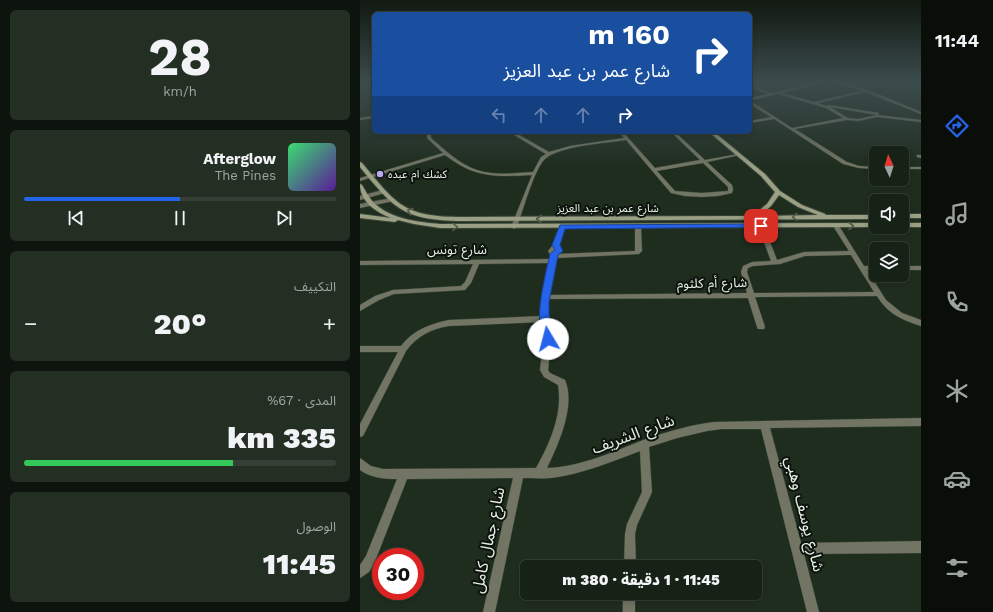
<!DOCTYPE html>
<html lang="ar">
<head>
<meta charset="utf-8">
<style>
	:root { --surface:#172217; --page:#242f24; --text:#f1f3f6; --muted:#9ea4a1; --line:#363f36; --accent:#2563eb }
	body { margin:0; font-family:"Work Sans","Noto Sans Arabic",sans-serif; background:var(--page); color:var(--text); direction:rtl; height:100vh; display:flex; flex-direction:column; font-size:15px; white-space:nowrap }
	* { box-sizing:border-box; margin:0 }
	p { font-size:13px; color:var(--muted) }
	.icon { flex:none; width:22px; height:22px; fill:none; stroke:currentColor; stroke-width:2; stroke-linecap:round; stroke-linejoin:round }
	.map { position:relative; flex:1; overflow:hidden; direction:ltr }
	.details { display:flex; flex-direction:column; gap:10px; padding:10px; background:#0d130d; width:360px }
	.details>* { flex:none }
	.guide { position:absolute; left:12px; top:12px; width:380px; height:122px; border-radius:6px; box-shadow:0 2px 6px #0003,0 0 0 1px var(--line); direction:rtl; background:#1a4fa0; color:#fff; overflow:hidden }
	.needle { width:26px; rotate:356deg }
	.controls { position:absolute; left:509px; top:146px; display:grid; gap:8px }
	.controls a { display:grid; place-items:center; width:40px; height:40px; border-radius:6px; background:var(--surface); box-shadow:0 2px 6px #0003,0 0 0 1px var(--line); font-size:20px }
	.speed { position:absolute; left:12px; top:548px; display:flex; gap:8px; font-size:20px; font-weight:700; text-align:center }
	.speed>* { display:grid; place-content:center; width:52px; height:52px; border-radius:50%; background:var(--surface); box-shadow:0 2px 6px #0003,0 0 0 1px var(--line); line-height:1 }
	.speed .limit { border:6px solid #d22; background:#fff; color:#111 }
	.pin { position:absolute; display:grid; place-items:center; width:34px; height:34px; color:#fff; margin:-17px; border-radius:8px; box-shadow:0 2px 6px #0006 }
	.me { position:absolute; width:44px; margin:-22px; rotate:352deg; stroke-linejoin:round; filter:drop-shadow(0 0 3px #0008) }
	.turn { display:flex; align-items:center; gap:14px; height:84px; padding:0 16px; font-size:18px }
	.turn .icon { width:52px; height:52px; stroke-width:2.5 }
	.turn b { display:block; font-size:28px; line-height:34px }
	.lanes { display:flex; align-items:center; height:38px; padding:0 16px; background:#0003; justify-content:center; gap:20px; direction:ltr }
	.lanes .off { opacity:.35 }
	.big { font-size:30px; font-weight:800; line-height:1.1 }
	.details .card { flex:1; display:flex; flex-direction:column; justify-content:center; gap:6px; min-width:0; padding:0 14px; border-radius:6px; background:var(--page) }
	.details .dial { align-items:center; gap:0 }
	.dial b { font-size:52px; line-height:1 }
	.song { display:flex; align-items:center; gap:12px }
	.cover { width:48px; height:48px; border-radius:6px; background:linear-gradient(135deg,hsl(140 70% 55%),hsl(270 70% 35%)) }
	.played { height:4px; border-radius:2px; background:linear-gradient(90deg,var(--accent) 50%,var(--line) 50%) }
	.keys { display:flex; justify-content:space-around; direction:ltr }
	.heat { display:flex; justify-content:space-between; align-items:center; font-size:22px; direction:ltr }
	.charge { height:6px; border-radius:3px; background:linear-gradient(90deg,#34c759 67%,var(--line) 0) }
	.trip { position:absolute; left:160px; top:560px; width:242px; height:40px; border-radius:6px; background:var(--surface); box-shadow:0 2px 6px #0003,0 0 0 1px var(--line); font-weight:800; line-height:40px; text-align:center; direction:rtl }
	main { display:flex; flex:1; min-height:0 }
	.menu { display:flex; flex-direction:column; width:72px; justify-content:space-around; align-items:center; background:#090e09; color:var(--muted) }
	.menu .icon { width:28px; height:28px }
	.menu .current { color:var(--accent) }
	.menu b { font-size:18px; color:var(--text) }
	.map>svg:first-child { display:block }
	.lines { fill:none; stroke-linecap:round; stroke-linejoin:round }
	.street-casing { stroke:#3b483b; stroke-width:1 }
	.secondary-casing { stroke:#3b483b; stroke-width:2 }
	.street { fill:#727563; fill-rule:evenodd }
	.secondary { fill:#9ba084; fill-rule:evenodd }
	.oneway { stroke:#545a48 }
	.route { fill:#2563eb; stroke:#184099 }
	.poi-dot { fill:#bca9f5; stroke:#0d130d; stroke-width:1.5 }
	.labels { text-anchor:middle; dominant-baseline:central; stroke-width:4; stroke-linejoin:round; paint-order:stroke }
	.far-poi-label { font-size:11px; fill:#e7f0e7; stroke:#0d130d; text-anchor:start }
	.far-street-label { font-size:11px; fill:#e7f0e7; stroke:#0d130d }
	.street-label { font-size:13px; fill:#e7f0e7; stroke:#0d130d }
	.near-street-label { font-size:16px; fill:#e7f0e7; stroke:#0d130d }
</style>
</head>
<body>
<main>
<nav class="menu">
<b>11:44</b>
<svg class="icon current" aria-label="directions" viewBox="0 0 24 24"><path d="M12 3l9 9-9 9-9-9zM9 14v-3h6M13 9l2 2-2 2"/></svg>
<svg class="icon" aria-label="music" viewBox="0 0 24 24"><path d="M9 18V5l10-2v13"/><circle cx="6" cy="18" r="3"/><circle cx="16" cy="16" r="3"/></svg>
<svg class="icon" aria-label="phone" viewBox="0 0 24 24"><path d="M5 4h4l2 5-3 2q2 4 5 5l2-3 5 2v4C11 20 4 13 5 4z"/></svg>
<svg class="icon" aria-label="climate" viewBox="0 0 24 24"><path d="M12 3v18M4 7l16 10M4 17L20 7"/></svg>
<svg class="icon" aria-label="car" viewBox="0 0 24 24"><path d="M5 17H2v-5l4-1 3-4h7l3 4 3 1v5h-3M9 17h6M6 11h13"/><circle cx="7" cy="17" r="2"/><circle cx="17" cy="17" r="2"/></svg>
<svg class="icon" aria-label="filters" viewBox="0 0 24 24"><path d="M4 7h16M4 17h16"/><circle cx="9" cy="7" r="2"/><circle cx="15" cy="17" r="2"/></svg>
</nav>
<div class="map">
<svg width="561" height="612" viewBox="0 0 561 612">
	<rect width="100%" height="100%" fill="#1f2d1f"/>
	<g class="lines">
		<defs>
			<g id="street">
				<path d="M457 82H463L422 93 454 102 501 91 477 82H482L523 96 561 112V114L505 92 458 103 467 106 469 105 519 113 518 115 561 120V122L517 117 498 121 487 120 435 129 487 162 499 166 516 167V169L499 168 483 164 414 119 390 123V121L411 117 390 104V98L408 94 395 89V87L412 93ZM418 94 466 108 483 118 432 128 392 102V100ZM470 107 517 115 498 119 488 118Z"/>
				<path d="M14 116V118L0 120V118Z"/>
				<path d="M70 132H74L71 135V138C85 150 99 164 117 170 134 176 155 173 173 172L181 157 186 154 149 132H154L189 152 210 146 264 138 259 132H263L295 168 340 160 311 132H315L345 160 378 154 380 155 347 162 372 185 373 189 372 193 358 196 342 197 325 196 311 193 266 140C246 143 199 146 185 159 175 167 162 213 157 227L154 229 151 227 172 175C135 177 115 178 85 155L0 181V178L83 153 67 138V135ZM343 163 368 187V191L342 193 315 191 297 171Z"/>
				<path d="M557 155H561V158L557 157Z"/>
				<rect x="542" y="167" width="19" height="2"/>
				<path d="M23 190 25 191V193L0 200V196Z"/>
				<path d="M32 198 34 199V201L0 208V204Z"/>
				<path d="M278 224 281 226 282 251 279 254 197 258 190 295 387 293 381 272 383 266 392 262 411 261 398 226 399 225 401 224 404 226 417 260 444 252 489 251 473 226 476 224 479 226 504 266H516V270H507L526 300 542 313 561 320V326C542 320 528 314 517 296L395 297 405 327 404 329H398L397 327 388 298 189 299 188 308 192 334 188 370 190 373 205 380C216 406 198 445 187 468 221 467 255 451 286 439 309 431 331 425 354 422L561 418V426L410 428 441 543 561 541V553L444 554 459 612H447L401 429H362L347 431 317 438 289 447 292 492 277 525 275 534 276 567H264L265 534 267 524 282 492 280 451C251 462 222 474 191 478 181 479 173 478 163 478L135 612H123L153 478 47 479 14 564 9 572 0 578V565L6 556 37 479C24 479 11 478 0 470V458L11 466 23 469 176 468C190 443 203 414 198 385L184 377 180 370 184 334 182 322 89 326C71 329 57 336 46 351L3 436 0 437V424L38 352H0V346H41C53 330 70 324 89 320L182 316 180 308 190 263 119 264 111 283 105 290 34 294 19 300 0 311V305L15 296 33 290 101 286 105 282 113 264 0 265V261L190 259 191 256 188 251 193 245 199 227 202 225 205 227 199 246 194 251 196 254 275 251V226ZM491 255 514 292 394 293 387 272 388 268 393 266 420 264 445 256Z"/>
				<rect x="542" y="266" width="19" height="4"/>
				<rect x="263" y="593" width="12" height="19"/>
			</g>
			<g id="secondary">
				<path d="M349 132H354L405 174 420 191 442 205 465 214 466 215H516V219L102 221C44 220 35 210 0 167V162L2 163C37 205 44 217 102 217L392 216 407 204 415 192 401 176ZM419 195 438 207 458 215 399 216 411 206Z"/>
				<path d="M0 184 2 185C5 190 8 196 12 201 29 219 57 222 80 224L516 223V227L80 228 54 224 38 220 35 222 0 218V214L31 218C16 212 0 202 0 184Z"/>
				<rect x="542" y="214" width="19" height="4"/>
				<rect x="542" y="223" width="19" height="4"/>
			</g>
		</defs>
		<use href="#street" class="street-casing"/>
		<use href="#secondary" class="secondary-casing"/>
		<use href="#street" class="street"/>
		<use href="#secondary" class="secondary"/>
	</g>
	<defs><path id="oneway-chevron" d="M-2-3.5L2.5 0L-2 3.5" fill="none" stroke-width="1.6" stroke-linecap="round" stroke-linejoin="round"/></defs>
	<g class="oneway">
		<use href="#oneway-chevron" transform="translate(50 211) rotate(-159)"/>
		<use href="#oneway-chevron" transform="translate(435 217) rotate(179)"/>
		<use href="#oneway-chevron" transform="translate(179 219) rotate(180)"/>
		<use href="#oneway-chevron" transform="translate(491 226)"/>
		<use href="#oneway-chevron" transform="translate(95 227) rotate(2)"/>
	</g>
	<linearGradient id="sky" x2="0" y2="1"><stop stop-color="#111911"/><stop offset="0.49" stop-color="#3c4c4d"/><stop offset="1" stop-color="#3c4c4d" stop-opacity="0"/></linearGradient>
	<rect width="561" height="168" fill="url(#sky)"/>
	<path class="route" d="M401 224 404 226 403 227 205 229 200 245 203 251 198 255 189 302V314L192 339 191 342H184C173 320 185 277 190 254L195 250 192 245 200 225Z"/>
	<circle class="poi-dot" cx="20" cy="174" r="4"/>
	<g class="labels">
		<g class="far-poi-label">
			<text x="28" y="174">كشك ام عبده</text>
		</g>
		<g class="far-street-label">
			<text x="248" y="208">شارع عمر بن عبد العزيز</text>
		</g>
		<g class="street-label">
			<text x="97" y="249">شارع تونس</text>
			<text transform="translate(352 283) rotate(-1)">شارع أم كلثوم</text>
		</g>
		<g class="near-street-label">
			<text transform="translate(273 434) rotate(-20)">شارع الشريف</text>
			<text transform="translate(445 514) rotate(76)">شارع يوسف وهبي</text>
			<text transform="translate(128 540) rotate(-78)">شارع جمال كامل</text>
		</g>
	</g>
</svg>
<div class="controls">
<a><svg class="needle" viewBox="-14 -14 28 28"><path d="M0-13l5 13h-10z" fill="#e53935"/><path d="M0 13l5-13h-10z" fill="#9ea4a1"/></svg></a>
<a><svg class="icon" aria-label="sound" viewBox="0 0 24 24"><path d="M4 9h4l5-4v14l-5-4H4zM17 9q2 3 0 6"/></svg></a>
<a><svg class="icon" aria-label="layers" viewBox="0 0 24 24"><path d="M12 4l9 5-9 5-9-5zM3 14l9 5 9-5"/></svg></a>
</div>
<div class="speed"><div class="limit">30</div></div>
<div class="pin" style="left:401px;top:226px;background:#d93025"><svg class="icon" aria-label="arrive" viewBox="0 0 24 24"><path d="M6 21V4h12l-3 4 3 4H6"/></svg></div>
<svg class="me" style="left:188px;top:339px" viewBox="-20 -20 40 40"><circle r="19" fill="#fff"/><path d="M0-13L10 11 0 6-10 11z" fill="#2563eb"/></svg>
<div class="trip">11:45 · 1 دقيقة · 380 m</div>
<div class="guide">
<div class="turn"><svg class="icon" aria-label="right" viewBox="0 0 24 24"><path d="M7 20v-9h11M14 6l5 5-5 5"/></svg><div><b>160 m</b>شارع عمر بن عبد العزيز</div></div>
<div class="lanes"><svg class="icon off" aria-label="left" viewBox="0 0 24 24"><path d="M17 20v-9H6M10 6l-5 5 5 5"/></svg><svg class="icon off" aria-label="ahead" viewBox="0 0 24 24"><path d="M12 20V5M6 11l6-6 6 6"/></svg><svg class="icon off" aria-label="ahead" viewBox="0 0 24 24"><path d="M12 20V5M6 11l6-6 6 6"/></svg><svg class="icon" aria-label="right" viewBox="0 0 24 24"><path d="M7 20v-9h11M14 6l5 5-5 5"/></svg></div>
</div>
</div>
<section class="details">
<div class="card dial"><b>28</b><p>km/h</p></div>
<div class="card">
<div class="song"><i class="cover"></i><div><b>Afterglow</b><p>The Pines</p></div></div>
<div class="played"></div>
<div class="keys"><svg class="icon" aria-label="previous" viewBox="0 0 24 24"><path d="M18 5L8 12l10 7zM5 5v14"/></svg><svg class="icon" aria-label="pause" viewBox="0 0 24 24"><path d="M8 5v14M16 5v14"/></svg><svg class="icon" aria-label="next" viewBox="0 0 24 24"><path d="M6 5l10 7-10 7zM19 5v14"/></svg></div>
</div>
<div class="card"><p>التكييف</p>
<div class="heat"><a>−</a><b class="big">20°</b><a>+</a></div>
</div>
<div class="card"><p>المدى · 67%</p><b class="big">335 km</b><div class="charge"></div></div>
<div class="card"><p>الوصول</p><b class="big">11:45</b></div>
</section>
</main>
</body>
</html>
